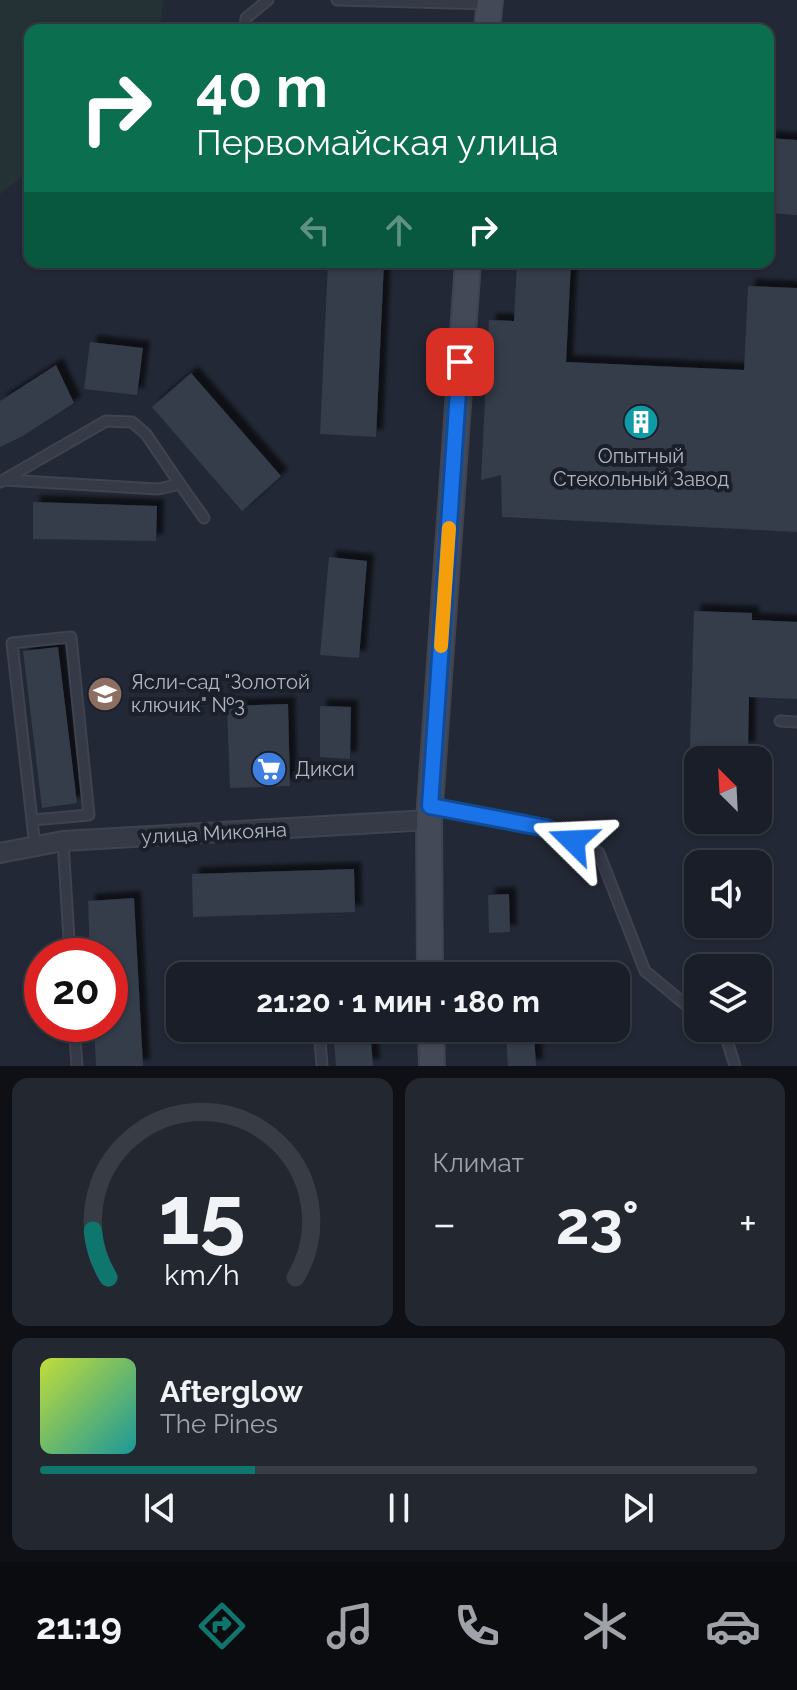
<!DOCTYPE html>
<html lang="ru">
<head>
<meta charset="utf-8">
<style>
	:root { --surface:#1a1e28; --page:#232730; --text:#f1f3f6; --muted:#9fa2a8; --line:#383c45; --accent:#0f766e }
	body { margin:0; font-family:Raleway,sans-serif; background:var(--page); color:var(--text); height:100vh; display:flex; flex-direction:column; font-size:30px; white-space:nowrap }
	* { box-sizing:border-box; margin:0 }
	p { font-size:26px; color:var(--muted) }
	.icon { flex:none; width:44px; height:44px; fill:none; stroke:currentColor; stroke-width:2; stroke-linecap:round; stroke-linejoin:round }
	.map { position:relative; height:1066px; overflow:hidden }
	.details { display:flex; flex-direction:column; gap:12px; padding:12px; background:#0e1016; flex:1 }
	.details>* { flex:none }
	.hud { position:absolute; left:24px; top:24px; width:750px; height:244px; border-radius:16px; box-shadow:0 2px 6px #0004,0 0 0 2px var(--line); background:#0b6e4f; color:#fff; overflow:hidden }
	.needle { width:52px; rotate:336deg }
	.fabs { position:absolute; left:684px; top:746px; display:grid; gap:16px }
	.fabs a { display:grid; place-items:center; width:88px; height:88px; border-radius:16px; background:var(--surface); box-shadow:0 2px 6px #0004,0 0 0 2px var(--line); font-size:40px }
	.speed { position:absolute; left:24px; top:938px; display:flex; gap:16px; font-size:40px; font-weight:700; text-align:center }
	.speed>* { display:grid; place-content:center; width:104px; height:104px; border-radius:50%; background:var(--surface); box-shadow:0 2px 6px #0004,0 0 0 2px var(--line); line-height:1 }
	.speed .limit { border:12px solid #d22; background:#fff; color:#111 }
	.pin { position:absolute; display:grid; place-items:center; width:68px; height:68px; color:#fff; margin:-34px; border-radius:16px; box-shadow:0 4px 12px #0006 }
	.me { position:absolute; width:88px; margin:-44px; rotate:291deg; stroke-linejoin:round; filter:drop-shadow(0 0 6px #0008) }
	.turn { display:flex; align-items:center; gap:28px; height:168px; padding:0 40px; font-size:36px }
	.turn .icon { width:104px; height:104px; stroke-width:2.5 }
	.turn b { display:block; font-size:56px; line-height:68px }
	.lanes { display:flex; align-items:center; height:76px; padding:0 40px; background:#0003; justify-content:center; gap:40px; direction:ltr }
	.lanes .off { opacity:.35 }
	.big { font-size:60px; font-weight:700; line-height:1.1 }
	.details .tile { flex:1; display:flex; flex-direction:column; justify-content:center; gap:12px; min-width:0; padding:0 28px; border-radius:16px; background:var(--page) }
	.details .dial { align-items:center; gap:0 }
	.dial svg { height:208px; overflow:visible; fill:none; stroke:var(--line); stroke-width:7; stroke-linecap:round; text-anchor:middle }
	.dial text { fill:var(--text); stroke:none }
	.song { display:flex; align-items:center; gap:24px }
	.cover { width:96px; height:96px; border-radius:12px; background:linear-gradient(135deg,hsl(70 70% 55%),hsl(180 70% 35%)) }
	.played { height:8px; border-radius:4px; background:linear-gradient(90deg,var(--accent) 30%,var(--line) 30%) }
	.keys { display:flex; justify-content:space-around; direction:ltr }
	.heat { display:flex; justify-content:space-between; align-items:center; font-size:44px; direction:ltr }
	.details .tiles { flex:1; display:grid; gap:12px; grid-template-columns:1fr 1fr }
	.tile:last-child { grid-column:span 2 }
	.trip { position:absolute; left:166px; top:962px; width:464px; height:80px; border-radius:16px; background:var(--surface); box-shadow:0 2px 6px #0004,0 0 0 2px var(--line); font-weight:700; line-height:80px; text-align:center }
	.dock { display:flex; height:128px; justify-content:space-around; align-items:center; background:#0a0c10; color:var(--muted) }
	.dock .icon { width:56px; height:56px }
	.dock .selected { color:var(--accent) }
	.dock b { font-size:36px; color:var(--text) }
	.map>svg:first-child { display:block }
	.green { fill:#243236 }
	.building { fill:#343c4c; filter:url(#shadow) }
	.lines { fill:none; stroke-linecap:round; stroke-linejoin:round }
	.lane-casing { stroke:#3f434f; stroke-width:13 }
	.street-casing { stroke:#3f434f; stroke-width:22 }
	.secondary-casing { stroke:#3f434f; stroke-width:28 }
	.lane { stroke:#353a46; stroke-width:9 }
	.street { stroke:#353a46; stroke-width:18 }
	.secondary { stroke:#444958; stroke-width:24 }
	.route-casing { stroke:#114b97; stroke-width:20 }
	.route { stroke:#1a73e8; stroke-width:14 }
	.slow { stroke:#f59e0b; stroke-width:14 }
	.labels { text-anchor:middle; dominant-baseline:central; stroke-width:8; stroke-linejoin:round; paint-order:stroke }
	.poi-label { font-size:20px; fill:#b0b5c2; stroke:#1b1f2a; text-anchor:start }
	.street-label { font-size:20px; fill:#b0b5c2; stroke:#1b1f2a }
</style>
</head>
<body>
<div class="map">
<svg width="797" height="1066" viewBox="0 0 797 1066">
	<defs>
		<filter id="shadow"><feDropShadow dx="7" dy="-7" stdDeviation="2" flood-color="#0009"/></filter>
	</defs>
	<rect width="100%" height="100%" fill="#222835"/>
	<path class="green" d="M0 0H164L159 30H30V171L0 194Z"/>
	<g class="building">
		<path d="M768 138 797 140V215L768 213Z"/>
		<path d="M328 262H384L376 437 320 434Z"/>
		<path d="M517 262H571L566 362 744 370 748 286 797 288V532L502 517 501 475 481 480 489 320 514 321Z"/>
		<path d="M90 342 143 348 137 395 84 389Z"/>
		<path d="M56 365 74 403 23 436 0 447V401Z"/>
		<path d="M191 373 281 476 242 511 152 407Z"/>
		<path d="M33 502 157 506 156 541 33 539Z"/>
		<path d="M329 557 367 561 359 658 320 655Z"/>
		<path d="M694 611 752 613V620L797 622V699L749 697 748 749 690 747Z"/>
		<path d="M58 647 77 803 42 808 23 651Z"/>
		<path d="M288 704 290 786 230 788 227 706Z"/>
		<path d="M320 706 351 707 350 759 320 757Z"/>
		<path d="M354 869 355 912 193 917 192 874Z"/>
		<path d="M509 894 510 932 489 933 488 895Z"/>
		<path d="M134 898 143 1066H96L94 1024H110V956H90L88 901Z"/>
		<path d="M333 1028H370L373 1066H336Z"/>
		<path d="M534 1034 536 1066H508L506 1036Z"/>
	</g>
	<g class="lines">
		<defs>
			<g id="lane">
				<path d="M337 0 489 4"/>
				<path d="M245 30 246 18 268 0"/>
				<path d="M0 482 106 421 132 422 146 434 180 484 158 489 5 480"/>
				<path d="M180 484 204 518"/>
				<path d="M780 721 797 722"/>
				<path d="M430 806 546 828 599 853 645 971 698 1015"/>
				<path d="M33 820 89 815 71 637 12 643 35 847"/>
				<path d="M63 841 70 956"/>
				<path d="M398 976 430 973"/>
				<path d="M74 1024 77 1066"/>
				<path d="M319 1028 322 1066"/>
				<path d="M714 1028 726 1037 735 1066"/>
			</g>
			<path id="street" d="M0 853 63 841 429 820"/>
			<g id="secondary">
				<path d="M487 30 490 0"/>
				<path d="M430 976 429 820 468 262"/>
				<path d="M431 1028 432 1066"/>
			</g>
		</defs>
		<use href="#lane" class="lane-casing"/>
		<use href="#street" class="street-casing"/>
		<use href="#secondary" class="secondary-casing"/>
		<use href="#lane" class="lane"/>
		<use href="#street" class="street"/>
		<use href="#secondary" class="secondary"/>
	</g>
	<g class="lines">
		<defs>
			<path id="route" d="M460 362 430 806 546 828 573 841"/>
		</defs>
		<use href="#route" class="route-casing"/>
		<use href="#route" class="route"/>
		<path class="slow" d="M441 646 449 528"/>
	</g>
	<defs>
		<symbol id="building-disc" viewBox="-11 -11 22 22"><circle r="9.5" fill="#0f9aa8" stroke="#1b1f2a"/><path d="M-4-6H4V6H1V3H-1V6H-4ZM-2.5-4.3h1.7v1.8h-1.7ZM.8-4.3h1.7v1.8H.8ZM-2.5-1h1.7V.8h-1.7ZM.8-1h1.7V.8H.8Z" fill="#fff"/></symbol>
		<symbol id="school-disc" viewBox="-11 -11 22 22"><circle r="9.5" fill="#8d6e63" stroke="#1b1f2a"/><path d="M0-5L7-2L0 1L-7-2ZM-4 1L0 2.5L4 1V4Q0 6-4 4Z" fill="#fff"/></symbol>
		<symbol id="supermarket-disc" viewBox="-11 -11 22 22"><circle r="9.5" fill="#3f7fe0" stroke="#1b1f2a"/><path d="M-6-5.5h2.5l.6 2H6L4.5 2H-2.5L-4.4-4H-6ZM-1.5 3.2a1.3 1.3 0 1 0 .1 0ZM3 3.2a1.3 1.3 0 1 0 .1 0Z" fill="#fff"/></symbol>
	</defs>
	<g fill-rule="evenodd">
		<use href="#building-disc" x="621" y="402" width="40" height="40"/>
		<use href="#school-disc" x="85" y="674" width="40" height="40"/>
		<use href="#supermarket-disc" x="249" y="749" width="40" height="40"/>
	</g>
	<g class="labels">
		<g class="poi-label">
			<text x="641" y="456" text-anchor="middle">Опытный<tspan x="641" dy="23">Стекольный Завод</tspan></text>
			<text x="131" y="682">Ясли-сад "Золотой<tspan x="131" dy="23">ключик" №3</tspan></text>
			<text x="295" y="769">Дикси</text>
		</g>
		<g class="street-label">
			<text transform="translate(214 833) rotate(-3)">улица Микояна</text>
		</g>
	</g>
</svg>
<div class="fabs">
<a><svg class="needle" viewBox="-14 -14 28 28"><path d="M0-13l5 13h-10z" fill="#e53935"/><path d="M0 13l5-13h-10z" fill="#9fa2a8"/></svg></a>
<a><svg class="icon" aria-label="sound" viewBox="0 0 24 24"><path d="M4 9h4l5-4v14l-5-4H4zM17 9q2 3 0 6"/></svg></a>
<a><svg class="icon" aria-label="layers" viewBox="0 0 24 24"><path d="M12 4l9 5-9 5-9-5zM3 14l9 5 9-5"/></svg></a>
</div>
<div class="speed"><div class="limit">20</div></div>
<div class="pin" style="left:460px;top:362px;background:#d93025"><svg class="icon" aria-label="arrive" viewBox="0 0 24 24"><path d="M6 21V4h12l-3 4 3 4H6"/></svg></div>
<svg class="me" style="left:573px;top:841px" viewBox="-20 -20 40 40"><path d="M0-17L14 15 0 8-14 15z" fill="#1a73e8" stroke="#fff" stroke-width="4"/></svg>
<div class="trip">21:20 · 1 мин · 180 m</div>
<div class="hud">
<div class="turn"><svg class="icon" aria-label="right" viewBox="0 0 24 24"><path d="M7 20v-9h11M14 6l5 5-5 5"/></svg><div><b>40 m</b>Первомайская улица</div></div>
<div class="lanes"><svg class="icon off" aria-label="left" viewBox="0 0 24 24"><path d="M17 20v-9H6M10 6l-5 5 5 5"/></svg><svg class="icon off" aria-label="ahead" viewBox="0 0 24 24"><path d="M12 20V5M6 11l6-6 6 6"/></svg><svg class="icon" aria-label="right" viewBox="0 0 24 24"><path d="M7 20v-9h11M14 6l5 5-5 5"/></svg></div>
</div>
</div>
<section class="details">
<div class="tiles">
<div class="tile dial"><svg viewBox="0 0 100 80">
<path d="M14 69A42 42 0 1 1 86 69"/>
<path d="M14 69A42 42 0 0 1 8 51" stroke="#0f766e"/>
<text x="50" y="56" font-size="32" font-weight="700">15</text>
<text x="50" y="72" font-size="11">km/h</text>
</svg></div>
<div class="tile"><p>Климат</p>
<div class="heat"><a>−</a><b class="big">23°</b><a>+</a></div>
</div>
<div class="tile">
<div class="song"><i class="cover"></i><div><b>Afterglow</b><p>The Pines</p></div></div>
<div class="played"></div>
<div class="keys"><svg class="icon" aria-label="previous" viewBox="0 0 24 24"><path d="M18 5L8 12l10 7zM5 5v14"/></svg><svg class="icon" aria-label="pause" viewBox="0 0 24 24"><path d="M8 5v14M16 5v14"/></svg><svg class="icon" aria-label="next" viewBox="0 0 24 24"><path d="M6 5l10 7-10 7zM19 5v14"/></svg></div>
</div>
</div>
</section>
<nav class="dock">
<b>21:19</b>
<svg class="icon selected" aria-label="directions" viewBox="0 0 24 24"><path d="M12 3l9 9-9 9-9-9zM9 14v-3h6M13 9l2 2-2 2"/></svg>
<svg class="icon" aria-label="music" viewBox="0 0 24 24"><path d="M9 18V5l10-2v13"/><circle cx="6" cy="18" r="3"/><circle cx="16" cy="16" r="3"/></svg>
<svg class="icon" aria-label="phone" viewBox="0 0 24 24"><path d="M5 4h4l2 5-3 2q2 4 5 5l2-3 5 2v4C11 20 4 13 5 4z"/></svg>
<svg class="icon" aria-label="climate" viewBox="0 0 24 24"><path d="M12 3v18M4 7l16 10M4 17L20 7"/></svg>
<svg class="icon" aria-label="car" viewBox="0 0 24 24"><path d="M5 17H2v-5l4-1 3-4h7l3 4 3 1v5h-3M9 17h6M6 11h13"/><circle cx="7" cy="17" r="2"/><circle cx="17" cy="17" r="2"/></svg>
</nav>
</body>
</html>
